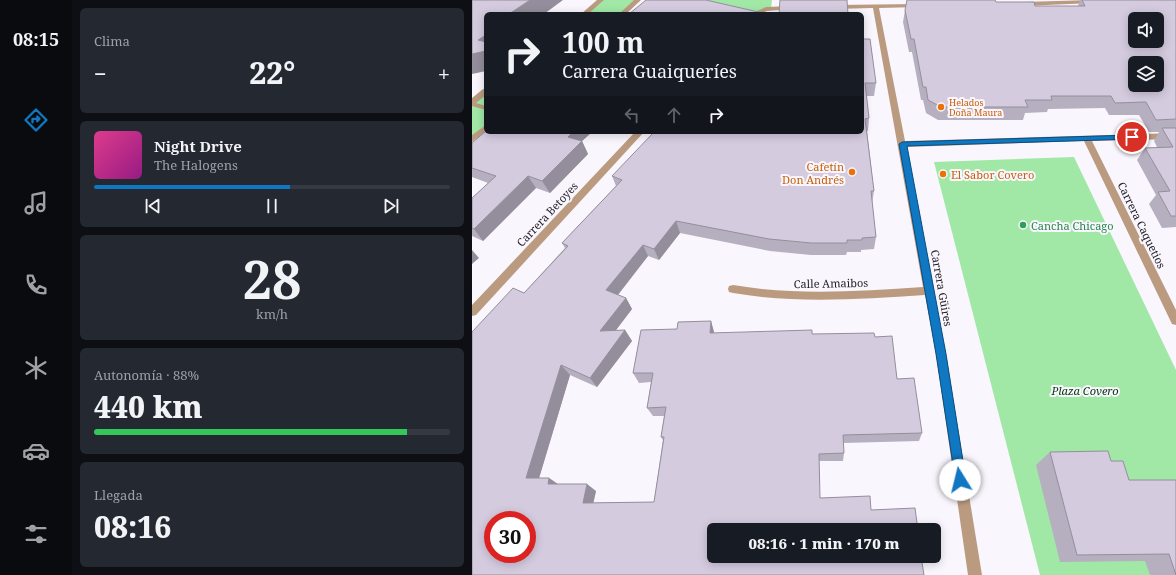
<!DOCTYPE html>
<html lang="es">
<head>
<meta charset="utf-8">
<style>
	:root { --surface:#171b24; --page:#242831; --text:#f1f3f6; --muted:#9ea1a6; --line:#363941; --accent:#1077c2 }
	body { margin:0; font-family:"Noto Serif",serif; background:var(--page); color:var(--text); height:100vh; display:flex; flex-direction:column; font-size:15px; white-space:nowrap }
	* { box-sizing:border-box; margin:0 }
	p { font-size:13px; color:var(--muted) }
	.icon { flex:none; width:22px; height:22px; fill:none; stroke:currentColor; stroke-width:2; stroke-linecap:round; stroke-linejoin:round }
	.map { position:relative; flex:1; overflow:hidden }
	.panel { display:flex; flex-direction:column; gap:8px; padding:8px; background:#0d0f14; width:400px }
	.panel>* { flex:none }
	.hud { position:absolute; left:12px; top:12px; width:380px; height:122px; border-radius:6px; box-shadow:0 2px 10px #0003; background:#171b24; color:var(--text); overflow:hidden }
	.tools { position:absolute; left:656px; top:12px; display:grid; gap:8px }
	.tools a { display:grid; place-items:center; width:36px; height:36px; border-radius:6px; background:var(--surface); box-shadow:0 2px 10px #0003; font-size:20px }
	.speed { position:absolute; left:12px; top:511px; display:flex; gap:8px; font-size:20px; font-weight:700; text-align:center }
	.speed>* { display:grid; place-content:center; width:52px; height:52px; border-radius:50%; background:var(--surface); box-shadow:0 2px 10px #0003; line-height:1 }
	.speed .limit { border:6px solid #d22; background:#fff; color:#111 }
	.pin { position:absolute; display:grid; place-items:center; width:34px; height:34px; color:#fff; margin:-17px; border:2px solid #fff; border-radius:50%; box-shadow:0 1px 4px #0007 }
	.me { position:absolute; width:44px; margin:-22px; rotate:351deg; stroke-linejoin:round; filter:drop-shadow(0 0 3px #0008) }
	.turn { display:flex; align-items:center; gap:14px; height:84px; padding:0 12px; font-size:18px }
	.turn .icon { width:52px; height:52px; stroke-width:2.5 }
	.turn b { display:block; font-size:28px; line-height:34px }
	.lanes { display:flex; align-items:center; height:38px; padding:0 12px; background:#0003; justify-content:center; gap:20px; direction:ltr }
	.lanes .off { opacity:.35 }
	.big { font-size:30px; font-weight:800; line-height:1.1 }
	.panel .card { flex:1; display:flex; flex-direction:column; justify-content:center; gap:6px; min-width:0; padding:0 14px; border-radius:6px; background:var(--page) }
	.panel .dial { align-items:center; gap:0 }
	.dial b { font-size:52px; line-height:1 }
	.song { display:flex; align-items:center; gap:12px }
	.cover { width:48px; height:48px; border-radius:6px; background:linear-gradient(135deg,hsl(330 70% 55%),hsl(310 70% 35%)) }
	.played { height:4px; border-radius:2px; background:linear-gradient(90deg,var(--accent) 55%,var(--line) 55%) }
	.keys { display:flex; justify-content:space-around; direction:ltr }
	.heat { display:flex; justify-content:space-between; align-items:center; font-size:22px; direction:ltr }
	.charge { height:6px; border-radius:3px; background:linear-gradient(90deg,#34c759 88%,var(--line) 0) }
	.trip { position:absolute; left:235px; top:523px; width:234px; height:40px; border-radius:6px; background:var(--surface); box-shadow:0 2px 10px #0003; font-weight:800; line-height:40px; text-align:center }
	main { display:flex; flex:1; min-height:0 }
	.dock { display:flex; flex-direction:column; width:72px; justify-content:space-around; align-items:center; background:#090b0e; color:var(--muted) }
	.dock .icon { width:28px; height:28px }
	.dock .on { color:var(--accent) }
	.dock b { font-size:18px; color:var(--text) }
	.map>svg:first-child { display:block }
	.green { fill:#a1e8a7 }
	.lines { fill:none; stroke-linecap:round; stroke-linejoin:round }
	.street { fill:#bb9b7f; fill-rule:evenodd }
	.wall { fill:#b6afc0 }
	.shaded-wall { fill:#948e9c }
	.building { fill:#d4cbdf; stroke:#948e9c; fill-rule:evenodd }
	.route { fill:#1077c2; stroke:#0a4d7e }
	.food-dot { fill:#e8710a; stroke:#faf6fe; stroke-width:1.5 }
	.leisure-dot { fill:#2e9e5b; stroke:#faf6fe; stroke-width:1.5 }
	.labels { text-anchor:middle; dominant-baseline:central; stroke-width:4; stroke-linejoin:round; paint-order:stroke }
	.far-food-label { font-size:9px; fill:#c56008; stroke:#faf6fe; text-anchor:start }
	.food-label { font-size:11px; fill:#c56008; stroke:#faf6fe; text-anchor:end }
	.street-label { font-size:11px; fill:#252229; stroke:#faf6fe }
	.leisure-label { font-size:11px; fill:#27864d; stroke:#faf6fe; text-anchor:start }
	.park-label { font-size:11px; font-style:italic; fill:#00360b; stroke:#faf6fe }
</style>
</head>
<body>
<main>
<nav class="dock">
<b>08:15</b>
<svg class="icon on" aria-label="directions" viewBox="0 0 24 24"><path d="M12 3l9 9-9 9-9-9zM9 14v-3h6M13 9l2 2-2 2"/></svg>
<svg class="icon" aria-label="music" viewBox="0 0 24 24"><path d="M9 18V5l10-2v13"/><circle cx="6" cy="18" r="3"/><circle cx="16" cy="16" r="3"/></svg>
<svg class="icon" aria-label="phone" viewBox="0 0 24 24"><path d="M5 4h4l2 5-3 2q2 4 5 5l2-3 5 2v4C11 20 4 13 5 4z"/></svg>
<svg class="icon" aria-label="climate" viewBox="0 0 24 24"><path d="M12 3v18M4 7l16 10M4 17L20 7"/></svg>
<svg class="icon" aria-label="car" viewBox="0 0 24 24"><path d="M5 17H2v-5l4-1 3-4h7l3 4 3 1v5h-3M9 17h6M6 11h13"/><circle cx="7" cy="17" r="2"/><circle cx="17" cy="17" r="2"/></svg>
<svg class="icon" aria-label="filters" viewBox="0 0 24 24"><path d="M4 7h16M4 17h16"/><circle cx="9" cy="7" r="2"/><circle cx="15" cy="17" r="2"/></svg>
</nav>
<section class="panel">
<div class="card"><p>Clima</p>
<div class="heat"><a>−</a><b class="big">22°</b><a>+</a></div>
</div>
<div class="card">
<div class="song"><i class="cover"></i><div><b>Night Drive</b><p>The Halogens</p></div></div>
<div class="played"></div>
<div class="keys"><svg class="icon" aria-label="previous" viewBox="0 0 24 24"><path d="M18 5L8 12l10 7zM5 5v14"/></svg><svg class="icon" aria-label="pause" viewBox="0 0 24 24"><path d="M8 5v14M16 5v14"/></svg><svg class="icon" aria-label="next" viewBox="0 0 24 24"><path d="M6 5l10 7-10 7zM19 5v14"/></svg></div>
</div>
<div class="card dial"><b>28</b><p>km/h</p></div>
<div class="card"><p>Autonomía · 88%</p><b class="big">440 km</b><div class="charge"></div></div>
<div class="card"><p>Llegada</p><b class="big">08:16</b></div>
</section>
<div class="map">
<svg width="704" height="575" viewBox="0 0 704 575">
	<rect width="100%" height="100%" fill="#faf6fe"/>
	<g class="green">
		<path d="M129 0H166L150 14H112Z"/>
		<path d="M183 0H300L299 9 281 14Z"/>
		<path d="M14 91V128L0 139V102Z"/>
		<path d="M602 157 704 370V575H568L462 162Z"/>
	</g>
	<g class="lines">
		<g class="street">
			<path d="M125 0H132L116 14H109Z"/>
			<path d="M162 0H169L154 14H147Z"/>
			<path d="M620 0 622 1V3L550 6 547 4 550 2Z"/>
			<path d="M446 4 448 5V7L407 8 433 141 704 133V139L620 141 704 310V325L700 324 612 141 434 147 474 354 510 575H496L464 354 453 295C388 299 325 304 261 293L257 292 256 289 257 286 261 285C325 296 387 291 451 287L401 8 362 9 359 7 362 5Z"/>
			<path d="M320 6 323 8 322 9 295 11 287 14H278L294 7Z"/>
			<path d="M11 89H14V95L4 103 14 106V110L0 106V98Z"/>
			<path d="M14 125V132L0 142V135Z"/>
			<path d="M163 132H172L4 315 0 316V305Z"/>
		</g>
	</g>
	<g class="wall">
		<path d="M608 0H704V227L690 228 677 204 684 195 665 160 673 148 685 147 682 141 687 132H677L667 115H637L633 108 576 109 575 112 553 113 551 120H466L454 113 451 100H449L440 52H437L431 22 433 10 524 2 563 6H606Z"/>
		<path d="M390 39 404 83 402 96H394L397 118 396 131H395L402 191 400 203 404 237 402 249 389 250V252H375L374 255H339L298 251 208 233 187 260 176 256 146 295 154 298 160 309 143 331 153 330 160 341 125 387 98 375 67 478H77L86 484 124 491 121 503 182 502 191 440 189 437 192 416H181L175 408 179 382 167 383 161 373 205 329 239 321 242 333 340 334 403 337 425 379 450 433 447 441 371 443 372 453 371 461H347L0 575 52 293 93 248 90 243 144 186 140 176Z"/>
		<path d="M14 132H120L110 141 116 154 78 193 64 188 11 241 0 236V198L16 183 0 177V143Z"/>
		<path d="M578 452 639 461 657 480H704V575H678L673 561 588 562 564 465Z"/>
	</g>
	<g class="shaded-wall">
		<path d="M58 0H91L72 14H37Z"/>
		<path d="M14 35V71L0 74V54L6 40Z"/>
		<path d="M101 132H120L110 141 116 154 78 193 70 181 96 137Z"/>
		<path d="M56 176 64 188 11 241 2 229Z"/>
		<path d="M204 221 208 233 187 260 182 249Z"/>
		<path d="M171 245 176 256 141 301 134 290Z"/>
		<path d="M0 250 7 258 0 264Z"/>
		<path d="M154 298 160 309 135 342 128 331Z"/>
		<path d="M239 321 242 332 241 343 238 333Z"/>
		<path d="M153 330 160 341 125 387 118 378Z"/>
		<path d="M89 365 98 375 65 485 54 478Z"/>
		<path d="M77 478 87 485 76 484Z"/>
		<path d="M115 484 124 491 120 509 111 503Z"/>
	</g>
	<g class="building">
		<path d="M0 0H58L37 14H14V35L6 40 14 42V51L0 54Z"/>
		<path d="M174 0H234L295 14H157Z"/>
		<path d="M308 0H375L376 14H307Z"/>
		<path d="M435 0H523L524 2H562L563 6H613L610 0H704V119L684 120 674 102 643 103 639 96H579L580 100H553L556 107H469L456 100 454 87H451L442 39H439L433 10ZM663 19H685V41H663ZM663 63H685V85H663Z"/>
		<path d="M390 39H398L404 83H393L397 118 393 119 402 191H399L404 237 390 238V240H375V243H339L297 239 204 221 182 249 171 245 134 290 154 298 128 331 153 330 118 378 89 365 54 478H77L76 484H115L111 503 182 502 192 437H189L194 407 175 408 181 373H161L169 330 205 329 206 322 239 321 238 333 340 330V334L402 333 403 337 420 336 425 379 442 378 450 433 371 435 372 453 347 454 348 498 398 496 399 510 443 508 446 530H242V556H449L452 575H0V332L41 288 52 293 96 246 90 243 150 180 140 176 182 132H390ZM21 520H55V554H21Z"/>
		<path d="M690 128H704V216H699L686 192 698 191 673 148 701 147Z"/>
		<path d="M14 131V132H101L96 137 110 141 70 181 56 176 2 229 0 228V198L24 176 0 168V143Z"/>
		<path d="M636 451 639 461H651L657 480H704V575L697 554 605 555 578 452Z"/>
	</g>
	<path class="route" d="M660 135 663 137 662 139 435 146 474 354 494 480 493 484 488 486 484 484 464 354 427 144 430 142Z"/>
	<g class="food-dot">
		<circle cx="469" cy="107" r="4"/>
		<circle cx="380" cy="172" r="4"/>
		<circle cx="471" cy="174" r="4"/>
	</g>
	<circle class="leisure-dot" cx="551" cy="225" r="4"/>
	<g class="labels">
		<g class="far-food-label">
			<text x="477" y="102">Helados<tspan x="477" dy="10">Doña Maura</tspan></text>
		</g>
		<g class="food-label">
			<text x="372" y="166">Cafetín<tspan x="372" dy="13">Don Andrés</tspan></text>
			<text x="479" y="174" text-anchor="start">El Sabor Covero</text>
		</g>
		<g class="street-label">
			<text transform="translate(75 214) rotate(-47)">Carrera Betoyes</text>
			<text transform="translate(670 225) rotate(64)">Carrera Caquetios</text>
			<text transform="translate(359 283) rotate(-1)">Calle Amaibos</text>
			<text transform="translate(470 288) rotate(80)">Carrera Güires</text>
		</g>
		<g class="leisure-label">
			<text x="559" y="225">Cancha Chicago</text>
		</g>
		<g class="park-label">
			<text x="613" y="390">Plaza Covero</text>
		</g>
	</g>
</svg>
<div class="tools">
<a><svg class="icon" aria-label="sound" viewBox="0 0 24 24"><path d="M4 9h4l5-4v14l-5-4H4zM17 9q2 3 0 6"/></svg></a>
<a><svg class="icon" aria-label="layers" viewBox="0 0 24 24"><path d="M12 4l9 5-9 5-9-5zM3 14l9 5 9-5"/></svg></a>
</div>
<div class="speed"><div class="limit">30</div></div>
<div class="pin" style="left:660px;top:137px;background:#d93025"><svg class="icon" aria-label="arrive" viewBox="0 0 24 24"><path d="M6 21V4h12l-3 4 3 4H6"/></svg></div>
<svg class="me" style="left:488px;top:480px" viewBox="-20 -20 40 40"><circle r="19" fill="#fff"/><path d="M0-13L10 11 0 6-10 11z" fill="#1077c2"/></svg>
<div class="trip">08:16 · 1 min · 170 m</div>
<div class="hud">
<div class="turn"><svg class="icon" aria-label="right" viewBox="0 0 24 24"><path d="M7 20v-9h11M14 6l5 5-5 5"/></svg><div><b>100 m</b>Carrera Guaiqueríes</div></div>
<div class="lanes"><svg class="icon off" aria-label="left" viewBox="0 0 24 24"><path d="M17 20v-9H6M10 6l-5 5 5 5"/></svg><svg class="icon off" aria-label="ahead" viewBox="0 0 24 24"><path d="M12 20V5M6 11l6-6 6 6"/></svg><svg class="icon" aria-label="right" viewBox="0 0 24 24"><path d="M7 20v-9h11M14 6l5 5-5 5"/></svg></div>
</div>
</div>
</main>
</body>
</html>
